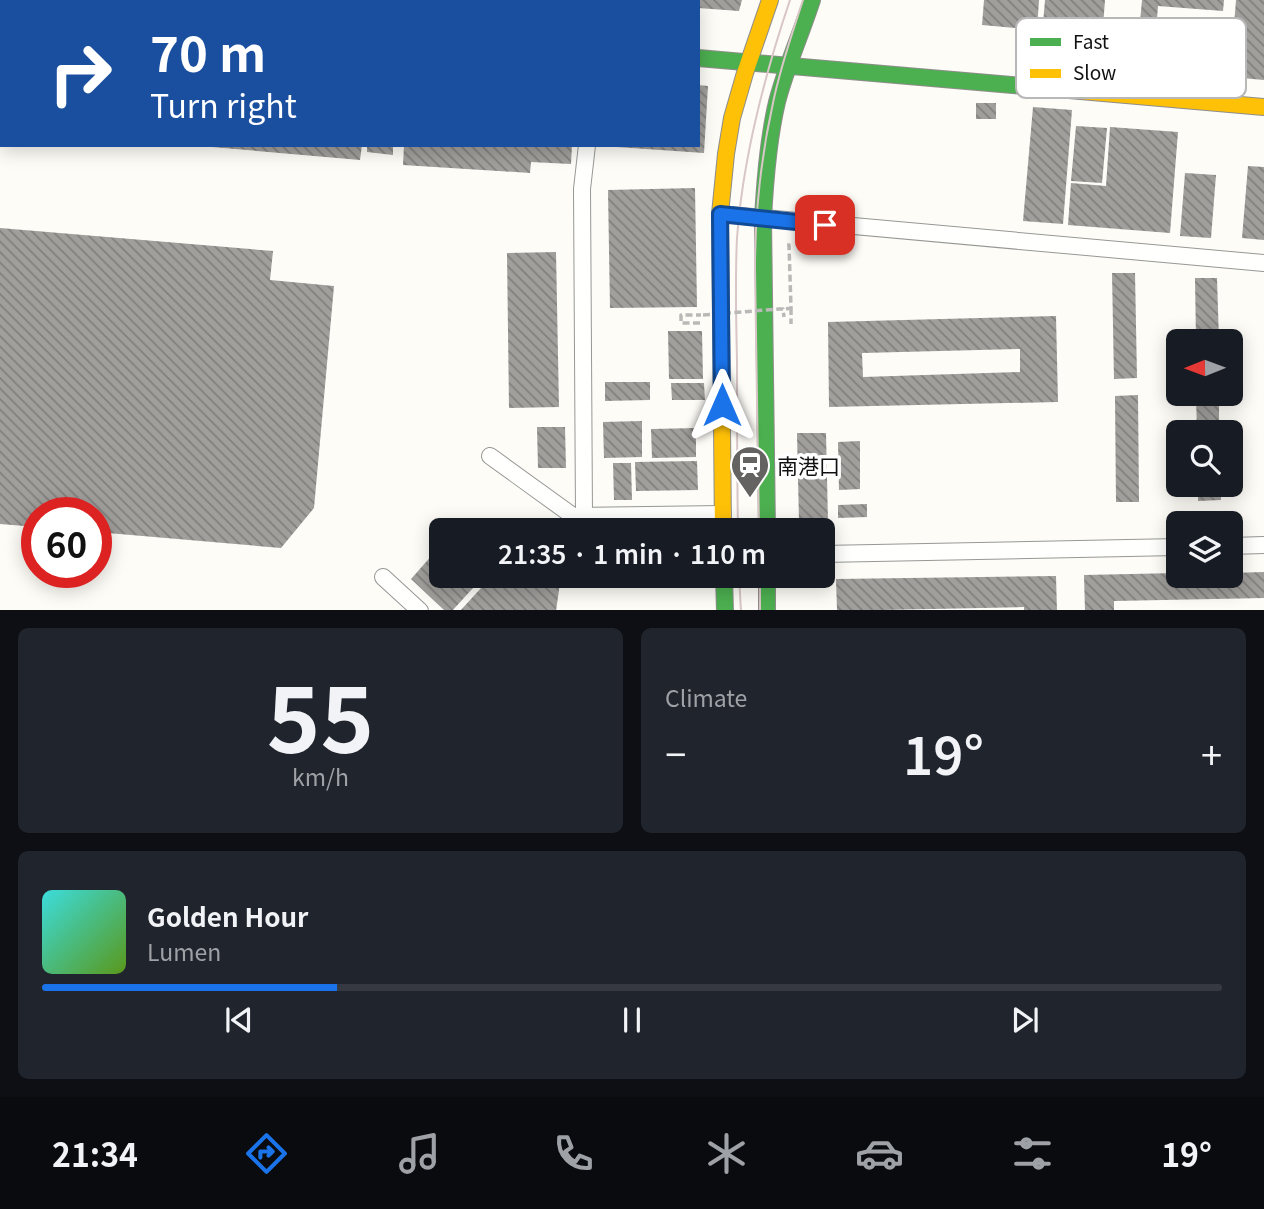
<!DOCTYPE html>
<html lang="en">
<head>
<meta charset="utf-8">
<style>
	:root { --surface:#171b24; --page:#20242c; --text:#f1f3f6; --muted:#9ea1a6; --line:#363941; --accent:#1a73e8 }
	body { margin:0; font-family:Georgia,"Noto Sans JP",serif; background:var(--page); color:var(--text); height:100vh; display:flex; flex-direction:column; font-size:26px; white-space:nowrap }
	* { box-sizing:border-box; margin:0 }
	p { font-size:23px; color:var(--muted) }
	.icon { flex:none; width:38px; height:38px; fill:none; stroke:currentColor; stroke-width:2; stroke-linecap:round; stroke-linejoin:round }
	.map { position:relative; height:610px; overflow:hidden }
	.panel { display:flex; flex-direction:column; gap:18px; padding:18px; background:#0d0f14; flex:1 }
	.panel>* { flex:none }
	.hud { position:absolute; left:0px; top:0px; width:700px; height:147px; box-shadow:0 4px 18px #0003; background:#1a4fa0; color:#fff; overflow:hidden }
	.needle { width:46px; rotate:269deg }
	.tools { position:absolute; left:1166px; top:329px; display:grid; gap:14px }
	.tools a { display:grid; place-items:center; width:77px; height:77px; border-radius:10px; background:var(--surface); box-shadow:0 4px 18px #0003; font-size:35px }
	.speed { position:absolute; left:21px; top:497px; display:flex; gap:14px; font-size:35px; font-weight:700; text-align:center }
	.speed>* { display:grid; place-content:center; width:91px; height:91px; border-radius:50%; background:var(--surface); box-shadow:0 4px 18px #0003; line-height:1 }
	.speed .limit { border:10px solid #d22; background:#fff; color:#111 }
	.pin { position:absolute; display:grid; place-items:center; width:60px; height:60px; color:#fff; margin:-30px; border-radius:14px; box-shadow:0 4px 10px #0006 }
	.me { position:absolute; width:77px; margin:-38px; rotate:0deg; stroke-linejoin:round; filter:drop-shadow(0 0 5px #0008) }
	.turn { display:flex; align-items:center; gap:24px; height:147px; padding:0 35px; font-size:32px }
	.turn .icon { width:91px; height:91px; stroke-width:2.5 }
	.turn b { display:block; font-size:49px; line-height:60px }
	.big { font-size:52px; font-weight:600; line-height:1.1 }
	.panel .tile { flex:1; display:flex; flex-direction:column; justify-content:center; gap:10px; min-width:0; padding:0 24px; border-radius:10px; background:var(--page) }
	.panel .dial { align-items:center; gap:0 }
	.dial b { font-size:91px; line-height:1 }
	.song { display:flex; align-items:center; gap:21px }
	.cover { width:84px; height:84px; border-radius:10px; background:linear-gradient(135deg,hsl(180 70% 55%),hsl(90 70% 35%)) }
	.played { height:7px; border-radius:4px; background:linear-gradient(90deg,var(--accent) 25%,var(--line) 25%) }
	.keys { display:flex; justify-content:space-around; direction:ltr }
	.heat { display:flex; justify-content:space-between; align-items:center; font-size:38px; direction:ltr }
	.panel .tiles { flex:1; display:grid; gap:18px; grid-template-columns:1fr 1fr }
	.tile:last-child { grid-column:span 2 }
	.trip { position:absolute; left:429px; top:518px; width:406px; height:70px; border-radius:10px; background:var(--surface); box-shadow:0 4px 18px #0003; font-weight:600; line-height:70px; text-align:center }
	.menu { display:flex; height:112px; justify-content:space-around; align-items:center; background:#090b0e; color:var(--muted) }
	.menu .icon { width:49px; height:49px }
	.menu .on { color:var(--accent) }
	.menu b { font-size:32px; color:var(--text) }
	.map>svg:first-child { display:block }
	.building { fill:url(#building-back-hatch); fill-rule:evenodd }
	.lines { fill:none; stroke-linecap:round; stroke-linejoin:round }
	.street-casing { stroke:#979795; stroke-width:18 }
	.fast-casing { stroke:#8e8d8b; stroke-width:18 }
	.slow-casing { stroke:#8e8d8b; stroke-width:18 }
	.path { stroke:#b9b9b8; stroke-width:3.5; stroke-dasharray:7 3.5; stroke-linecap:butt }
	.street { stroke:#fffffe; stroke-width:16 }
	.fast { stroke:#4caf50; stroke-width:16 }
	.slow { stroke:#ffc107; stroke-width:16 }
	.tram { stroke:#d9c6c7; stroke-width:2 }
	.path-bridge { stroke:#b9b9b8; stroke-width:3.5; stroke-dasharray:7 3.5; stroke-linecap:butt }
	.route-casing { stroke:#114b97; stroke-width:18 }
	.route { stroke:#1a73e8; stroke-width:12 }
	.labels { text-anchor:middle; dominant-baseline:central; stroke-width:7; stroke-linejoin:round; paint-order:stroke }
	.poi-label { font-size:21px; fill:#111; stroke:#fff; text-anchor:start }
	.key { fill:#fff; stroke:#b8b8b8; stroke-width:2 }
	.key-label { font-size:19px; fill:#111 }
</style>
</head>
<body>
<div class="map">
<svg width="1264" height="611" viewBox="0 0 1264 611">
	<defs>
		<pattern id="building-back-hatch" width="6" height="6" patternUnits="userSpaceOnUse" patternTransform="scale(1.75)"><rect width="6" height="6" fill="#a19f9c"/><path d="M-1 5l2 2M0 0l6 6M5-1l2 2" fill="none" stroke="#82807e"/></pattern>
	</defs>
	<rect width="100%" height="100%" fill="#fdfcf7"/>
	<g class="building">
		<path d="M698 0H742L739 11 698 8Z"/>
		<path d="M984 0H1039L1037 30 982 25Z"/>
		<path d="M1045 0H1105L1100 66 1040 60Z"/>
		<path d="M1142 0H1224L1223 11 1158 6 1152 79 1135 78Z"/>
		<path d="M1236 0H1264V80L1230 77Z"/>
		<path d="M698 85 708 86 704 153 617 147V145H698Z"/>
		<rect x="976" y="103" width="20" height="16"/>
		<path d="M1033 107 1072 110 1063 224 1023 221Z"/>
		<path d="M1076 126 1107 128 1102 183 1071 181Z"/>
		<path d="M1110 127 1178 132 1170 233 1068 225 1071 183 1106 186Z"/>
		<path d="M212 145H362L360 160 212 147Z"/>
		<path d="M367 145H393V155L367 152Z"/>
		<path d="M404 145H572L571 164 531 162 530 173 403 165Z"/>
		<path d="M1248 166 1264 167V240L1242 238Z"/>
		<path d="M1185 173 1216 175 1211 238 1180 236Z"/>
		<path d="M695 188 697 307 610 308 608 190Z"/>
		<path d="M0 228 273 251 270 280 334 286 314 508 281 548 96 532V513H37V527L0 524Z"/>
		<path d="M556 252 559 407 509 408 507 253Z"/>
		<path d="M1112 273H1135L1137 378 1114 379Z"/>
		<path d="M1195 278H1217L1219 341H1196Z"/>
		<path d="M1056 316 1058 402 829 407 828 322ZM1020 349V372L863 377 862 353Z"/>
		<path d="M668 331H702L703 379H669Z"/>
		<path d="M605 382H650V400L605 401Z"/>
		<path d="M671 383H704L705 400H672Z"/>
		<path d="M1219 394V432H1197L1196 395Z"/>
		<path d="M1138 395 1139 502H1116L1115 396Z"/>
		<path d="M642 421V457L604 458 603 422Z"/>
		<path d="M537 427H565L566 468H538Z"/>
		<path d="M696 428V457L652 458 651 429Z"/>
		<path d="M797 433H826L828 522H799Z"/>
		<path d="M860 441V489L839 490 838 442Z"/>
		<path d="M697 461 698 490 636 491 635 462Z"/>
		<path d="M613 463H631L632 500H614Z"/>
		<path d="M1198 485H1220L1221 500 1198 501Z"/>
		<path d="M867 504V517L838 518V505Z"/>
		<path d="M465 519 477 530H454Z"/>
		<path d="M441 545V576H484L452 611H445L411 579Z"/>
		<path d="M1264 572V598L1114 601V611H1085L1084 575 1178 573V576H1230V573Z"/>
		<path d="M492 576H561L556 611H460Z"/>
		<path d="M1056 576 1057 611H1024V607L837 611 836 579Z"/>
	</g>
	<g class="lines">
		<defs>
			<g id="street">
				<path d="M46 0 66 2"/>
				<path d="M720 214 1264 263"/>
				<path d="M490 456 573 516 723 514"/>
				<path d="M584 516 582 189 587 145"/>
				<path d="M1230 546 1264 545"/>
				<path d="M822 554 1178 547"/>
				<path d="M383 577 420 611"/>
			</g>
			<g id="fast">
				<path d="M698 58 1046 88"/>
				<path d="M767 530 763 219C765 180 768 140 777 102 786 67 801 34 812 0"/>
				<path d="M724 576 725 611"/>
				<path d="M767 576V611"/>
			</g>
			<g id="slow">
				<path d="M1046 88 1264 107"/>
				<path d="M723 530 720 214 726 154 732 118 745 73 770 0"/>
			</g>
		</defs>
		<use href="#street" class="street-casing"/>
		<use href="#fast" class="fast-casing"/>
		<use href="#slow" class="slow-casing"/>
		<g class="path">
			<path d="M791 308V324"/>
			<path d="M786 309 791 308 789 245H786"/>
			<path d="M700 323H681V315H701"/>
		</g>
		<use href="#street" class="street"/>
		<use href="#fast" class="fast"/>
		<use href="#slow" class="slow"/>
		<g class="tram">
			<path d="M738 530C737 474 737 417 737 360 736 320 735 278 737 238 743 156 764 77 790 0"/>
			<path d="M759 530 755 268C755 212 761 157 773 103 780 68 792 34 803 0"/>
			<path d="M739 576 741 611"/>
			<path d="M760 611V576"/>
		</g>
		<path class="path-bridge" d="M703 315 779 309H783L784 317"/>
	</g>
	<g class="lines">
		<defs>
			<path id="route" d="M722 405 720 214 825 225"/>
		</defs>
		<use href="#route" class="route-casing"/>
		<use href="#route" class="route"/>
	</g>
	<defs>
		<symbol id="station-pin" viewBox="-11 -11 22 30"><path d="M0 17L-7.5 6A9.5 9.5 0 1 1 7.5 6Z" fill="#646362" stroke="#fff"/><path d="M-3-6H3Q5-6 5-4V2Q5 4 3 4L4.5 6H3L1.5 4h-3L-3 6H-4.5L-3 4Q-5 4-5 2V-4Q-5-6-3-6ZM-3.5-4v3h7v-3ZM-3.5 1v1.5H-2V1ZM2 1v1.5H3.5V1Z" fill="#fff"/></symbol>
	</defs>
	<g fill-rule="evenodd">
		<use href="#station-pin" x="728" y="443" width="44" height="60"/>
	</g>
	<g class="labels">
		<g class="poi-label">
			<text x="777" y="465">南港口</text>
		</g>
	</g>
	<rect x="1016" y="18" width="230" height="80" rx="10" class="key"/>
	<rect x="1030" y="38" width="31" height="8" fill="#4caf50"/>
	<rect x="1030" y="69" width="31" height="9" fill="#ffc107"/>
	<g class="key-label">
		<text x="1073" y="49">Fast</text>
		<text x="1073" y="80">Slow</text>
	</g>
</svg>
<div class="tools">
<a><svg class="needle" viewBox="-14 -14 28 28"><path d="M0-13l5 13h-10z" fill="#e53935"/><path d="M0 13l5-13h-10z" fill="#9ea1a6"/></svg></a>
<a><svg class="icon" aria-label="search" viewBox="0 0 24 24"><circle cx="10" cy="10" r="6"/><path d="M15 15l6 6"/></svg></a>
<a><svg class="icon" aria-label="layers" viewBox="0 0 24 24"><path d="M12 4l9 5-9 5-9-5zM3 14l9 5 9-5"/></svg></a>
</div>
<div class="speed"><div class="limit">60</div></div>
<div class="pin" style="left:825px;top:225px;background:#d93025"><svg class="icon" aria-label="arrive" viewBox="0 0 24 24"><path d="M6 21V4h12l-3 4 3 4H6"/></svg></div>
<svg class="me" style="left:722px;top:405px" viewBox="-20 -20 40 40"><path d="M0-17L14 15 0 8-14 15z" fill="#1a73e8" stroke="#fff" stroke-width="4"/></svg>
<div class="trip">21:35 · 1 min · 110 m</div>
<div class="hud">
<div class="turn"><svg class="icon" aria-label="right" viewBox="0 0 24 24"><path d="M7 20v-9h11M14 6l5 5-5 5"/></svg><div><b>70 m</b>Turn right</div></div>
</div>
</div>
<section class="panel">
<div class="tiles">
<div class="tile dial"><b>55</b><p>km/h</p></div>
<div class="tile"><p>Climate</p>
<div class="heat"><a>−</a><b class="big">19°</b><a>+</a></div>
</div>
<div class="tile">
<div class="song"><i class="cover"></i><div><b>Golden Hour</b><p>Lumen</p></div></div>
<div class="played"></div>
<div class="keys"><svg class="icon" aria-label="previous" viewBox="0 0 24 24"><path d="M18 5L8 12l10 7zM5 5v14"/></svg><svg class="icon" aria-label="pause" viewBox="0 0 24 24"><path d="M8 5v14M16 5v14"/></svg><svg class="icon" aria-label="next" viewBox="0 0 24 24"><path d="M6 5l10 7-10 7zM19 5v14"/></svg></div>
</div>
</div>
</section>
<nav class="menu">
<b>21:34</b>
<svg class="icon on" aria-label="directions" viewBox="0 0 24 24"><path d="M12 3l9 9-9 9-9-9zM9 14v-3h6M13 9l2 2-2 2"/></svg>
<svg class="icon" aria-label="music" viewBox="0 0 24 24"><path d="M9 18V5l10-2v13"/><circle cx="6" cy="18" r="3"/><circle cx="16" cy="16" r="3"/></svg>
<svg class="icon" aria-label="phone" viewBox="0 0 24 24"><path d="M5 4h4l2 5-3 2q2 4 5 5l2-3 5 2v4C11 20 4 13 5 4z"/></svg>
<svg class="icon" aria-label="climate" viewBox="0 0 24 24"><path d="M12 3v18M4 7l16 10M4 17L20 7"/></svg>
<svg class="icon" aria-label="car" viewBox="0 0 24 24"><path d="M5 17H2v-5l4-1 3-4h7l3 4 3 1v5h-3M9 17h6M6 11h13"/><circle cx="7" cy="17" r="2"/><circle cx="17" cy="17" r="2"/></svg>
<svg class="icon" aria-label="filters" viewBox="0 0 24 24"><path d="M4 7h16M4 17h16"/><circle cx="9" cy="7" r="2"/><circle cx="15" cy="17" r="2"/></svg>
<b>19°</b>
</nav>
</body>
</html>
